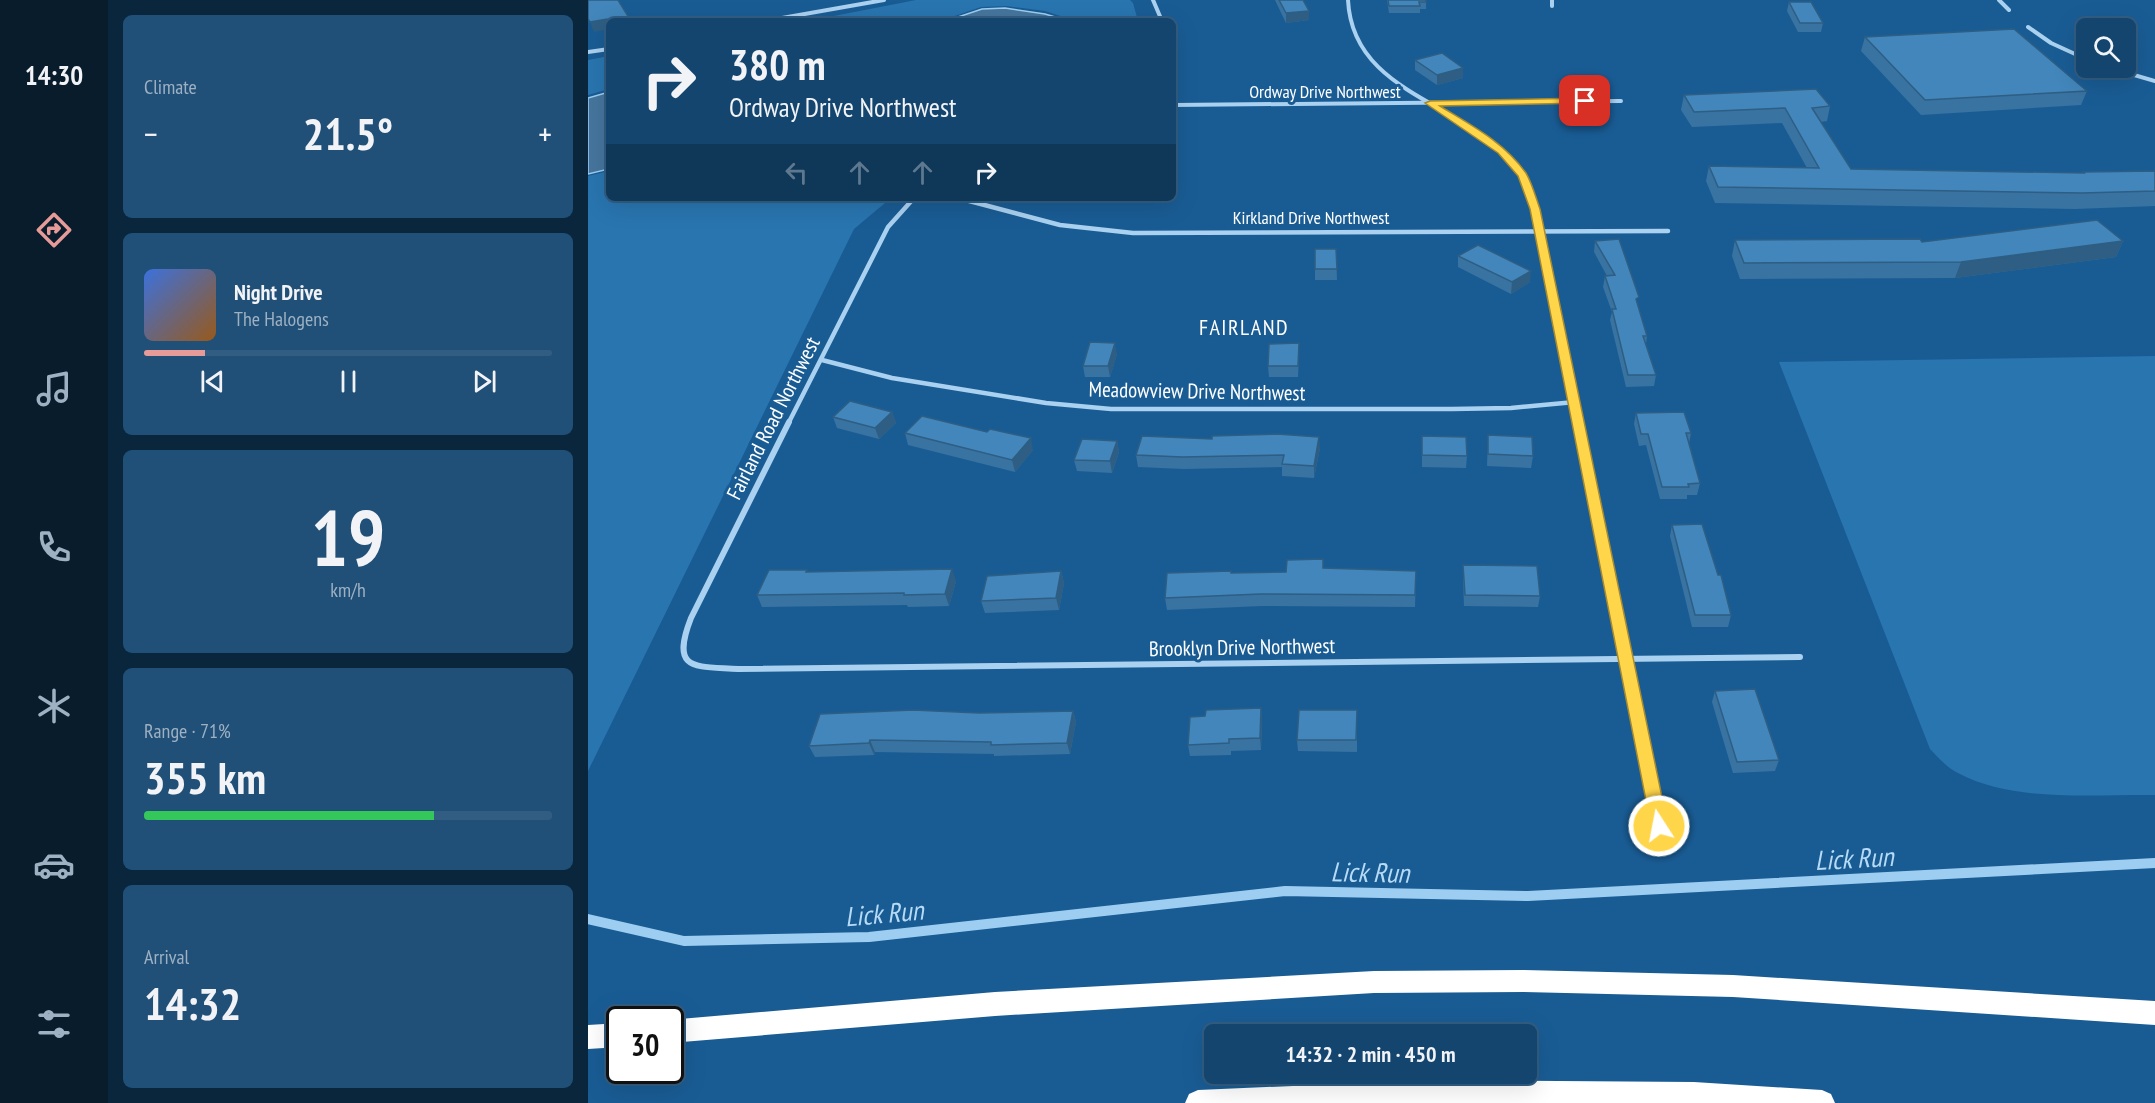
<!DOCTYPE html>
<html lang="en">
<head>
<meta charset="utf-8">
<style>
	:root { --surface:#13456f; --page:#204f77; --text:#f1f3f6; --muted:#9db1c3; --line:#325d82; --accent:#e69b98 }
	body { margin:0; font-family:"PT Sans Narrow",sans-serif; background:var(--page); color:var(--text); height:100vh; display:flex; flex-direction:column; font-size:22px; white-space:nowrap }
	* { box-sizing:border-box; margin:0 }
	p { font-size:20px; color:var(--muted) }
	.icon { flex:none; width:33px; height:33px; fill:none; stroke:currentColor; stroke-width:2; stroke-linecap:round; stroke-linejoin:round }
	.map { position:relative; flex:1; overflow:hidden }
	.side { display:flex; flex-direction:column; gap:15px; padding:15px; background:#0a263d; width:480px }
	.side>* { flex:none }
	.banner { position:absolute; left:18px; top:18px; width:570px; height:183px; border-radius:9px; box-shadow:0 6px 24px #0002,0 0 0 2px var(--line); background:#13456f; color:var(--text); overflow:hidden }
	.tools { position:absolute; left:1488px; top:18px; display:grid; gap:12px }
	.tools a { display:grid; place-items:center; width:60px; height:60px; border-radius:9px; background:var(--surface); box-shadow:0 6px 24px #0002,0 0 0 2px var(--line); font-size:30px }
	.speed { position:absolute; left:18px; top:1006px; display:flex; gap:12px; font-size:30px; font-weight:700; text-align:center }
	.speed>* { display:grid; place-content:center; width:78px; height:78px; border-radius:50%; background:var(--surface); box-shadow:0 6px 24px #0002,0 0 0 2px var(--line); line-height:1 }
	.speed .limit { border:3px solid #111; border-radius:9px; background:#fff; color:#111 }
	.pin { position:absolute; display:grid; place-items:center; width:51px; height:51px; color:#fff; margin:-26px; border-radius:12px; box-shadow:0 3px 9px #0006 }
	.me { position:absolute; width:66px; margin:-33px; rotate:349deg; stroke-linejoin:round; filter:drop-shadow(0 0 4px #0008) }
	.turn { display:flex; align-items:center; gap:21px; height:126px; padding:0 24px; font-size:27px }
	.turn .icon { width:78px; height:78px; stroke-width:2.5 }
	.turn b { display:block; font-size:42px; line-height:51px }
	.lanes { display:flex; align-items:center; height:57px; padding:0 24px; background:#0003; justify-content:center; gap:30px; direction:ltr }
	.lanes .off { opacity:.35 }
	.big { font-size:45px; font-weight:600; line-height:1.1 }
	.side .tile { flex:1; display:flex; flex-direction:column; justify-content:center; gap:9px; min-width:0; padding:0 21px; border-radius:9px; background:var(--page) }
	.side .dial { align-items:center; gap:0 }
	.dial b { font-size:78px; line-height:1 }
	.song { display:flex; align-items:center; gap:18px }
	.cover { width:72px; height:72px; border-radius:9px; background:linear-gradient(135deg,hsl(220 70% 55%),hsl(30 70% 35%)) }
	.played { height:6px; border-radius:3px; background:linear-gradient(90deg,var(--accent) 15%,var(--line) 15%) }
	.keys { display:flex; justify-content:space-around; direction:ltr }
	.heat { display:flex; justify-content:space-between; align-items:center; font-size:33px; direction:ltr }
	.charge { height:9px; border-radius:4px; background:linear-gradient(90deg,#34c759 71%,var(--line) 0) }
	.trip { position:absolute; left:616px; top:1024px; width:333px; height:60px; border-radius:9px; background:var(--surface); box-shadow:0 6px 24px #0002,0 0 0 2px var(--line); font-weight:600; line-height:60px; text-align:center }
	main { display:flex; flex:1; min-height:0 }
	.tabs { display:flex; flex-direction:column; width:108px; justify-content:space-around; align-items:center; background:#081c2c; color:var(--muted) }
	.tabs .icon { width:42px; height:42px }
	.tabs .on { color:var(--accent) }
	.tabs b { font-size:27px; color:var(--text) }
	.map>svg:first-child { display:block }
	.green { fill:#2975b0 }
	.water { fill:#46759d; stroke:#9dcef2; stroke-width:1.5 }
	.lines { fill:none; stroke-linecap:round; stroke-linejoin:round }
	.stream { stroke:#9dcef2; stroke-width:10 }
	.minor-far3 { stroke:#aad1f0; stroke-width:4 }
	.minor-far2 { stroke:#aad1f0; stroke-width:4.5 }
	.minor-far1 { stroke:#aad1f0; stroke-width:6 }
	.minor { stroke:#aad1f0; stroke-width:8 }
	.motorway { fill:#fff; fill-rule:evenodd }
	.wall { fill:#3973a1 }
	.shaded-wall { fill:#2e5e83 }
	.building { fill:#4286bb; stroke:#2e5e83; stroke-width:1.5 }
	.route { fill:#ffd54a; stroke:#a68a30; stroke-width:1.5 }
	.labels { text-anchor:middle; dominant-baseline:central; stroke-width:6; stroke-linejoin:round; paint-order:stroke }
	.far-street-label { font-size:18px; fill:#fff; stroke:#195c94 }
	.street-label { font-size:21px; fill:#fff; stroke:#195c94 }
	.neighbourhood-label { font-size:22px; letter-spacing:1.5px; fill:#fff; stroke:#195c94 }
	.near-water-label { font-size:27px; font-style:italic; fill:#b7dbf7; stroke:#195c94 }
</style>
</head>
<body>
<main>
<nav class="tabs">
<b>14:30</b>
<svg class="icon on" aria-label="directions" viewBox="0 0 24 24"><path d="M12 3l9 9-9 9-9-9zM9 14v-3h6M13 9l2 2-2 2"/></svg>
<svg class="icon" aria-label="music" viewBox="0 0 24 24"><path d="M9 18V5l10-2v13"/><circle cx="6" cy="18" r="3"/><circle cx="16" cy="16" r="3"/></svg>
<svg class="icon" aria-label="phone" viewBox="0 0 24 24"><path d="M5 4h4l2 5-3 2q2 4 5 5l2-3 5 2v4C11 20 4 13 5 4z"/></svg>
<svg class="icon" aria-label="climate" viewBox="0 0 24 24"><path d="M12 3v18M4 7l16 10M4 17L20 7"/></svg>
<svg class="icon" aria-label="car" viewBox="0 0 24 24"><path d="M5 17H2v-5l4-1 3-4h7l3 4 3 1v5h-3M9 17h6M6 11h13"/><circle cx="7" cy="17" r="2"/><circle cx="17" cy="17" r="2"/></svg>
<svg class="icon" aria-label="filters" viewBox="0 0 24 24"><path d="M4 7h16M4 17h16"/><circle cx="9" cy="7" r="2"/><circle cx="15" cy="17" r="2"/></svg>
</nav>
<section class="side">
<div class="tile"><p>Climate</p>
<div class="heat"><a>−</a><b class="big">21.5°</b><a>+</a></div>
</div>
<div class="tile">
<div class="song"><i class="cover"></i><div><b>Night Drive</b><p>The Halogens</p></div></div>
<div class="played"></div>
<div class="keys"><svg class="icon" aria-label="previous" viewBox="0 0 24 24"><path d="M18 5L8 12l10 7zM5 5v14"/></svg><svg class="icon" aria-label="pause" viewBox="0 0 24 24"><path d="M8 5v14M16 5v14"/></svg><svg class="icon" aria-label="next" viewBox="0 0 24 24"><path d="M6 5l10 7-10 7zM19 5v14"/></svg></div>
</div>
<div class="tile dial"><b>19</b><p>km/h</p></div>
<div class="tile"><p>Range · 71%</p><b class="big">355 km</b><div class="charge"></div></div>
<div class="tile"><p>Arrival</p><b class="big">14:32</b></div>
</section>
<div class="map">
<svg width="1567" height="1103" viewBox="0 0 1567 1103">
	<rect width="100%" height="100%" fill="#195c94"/>
	<g class="green">
		<path d="M328 0H542L545 3 550 21H488L457 11 418 6 393 7 352 21H220Z"/>
		<path d="M21 56V89L0 95V60Z"/>
		<path d="M21 171V198H303L266 229 0 771V176Z"/>
		<path d="M1567 356V795C1505 794 1426 803 1370 773 1359 768 1350 757 1342 749L1191 362Z"/>
	</g>
	<g class="water">
		<path d="M417 8 457 14 481 21H358L394 9Z"/>
		<path d="M21 92V169L0 174V98Z"/>
	</g>
	<g class="lines">
		<path class="stream" d="M0 919 96 941 281 937 697 891 940 896 1567 863"/>
		<g class="minor-far3">
			<path d="M565 0 574 21"/>
			<path d="M760 0C765 105 903 102 940 187"/>
			<path d="M964 0V6"/>
			<path d="M1411 0 1421 10"/>
			<path d="M177 21 296 0"/>
			<path d="M1440 27 1463 43 1498 59"/>
			<path d="M0 52 21 49"/>
			<path d="M1522 68 1567 81"/>
			<path d="M585 105 1033 101"/>
		</g>
		<g class="minor-far2">
			<path d="M939 186 952 230 991 424"/>
			<path d="M370 198 472 225 545 233 1080 231"/>
			<path d="M234 360 304 378 458 403 523 409H864L923 408 987 402"/>
			<path d="M200 424 300 227 326 198"/>
		</g>
		<g class="minor-far1">
			<path d="M201 422 103 618C82 672 107 666 150 669L1212 657"/>
			<path d="M990 422 1051 724"/>
		</g>
		<path class="minor" d="M1050 722 1071 826"/>
		<g class="motorway">
			<path d="M934 970 1145 975 1567 1001V1025L1145 997 934 992 786 993 407 1016 82 1043V1020H80L407 992 786 971Z"/>
			<path d="M32 1023V1047L0 1049V1025Z"/>
			<path d="M845 1080 1106 1082 1234 1090 1243 1094 1247 1103H597L601 1094 610 1090Z"/>
		</g>
	</g>
	<g class="wall">
		<path d="M687 0H715L721 20 698 23Z"/>
		<path d="M799 0H838V9H832V13H801Z"/>
		<path d="M1201 2 1235 23 1233 32H1210L1199 11Z"/>
		<path d="M1277 37 1499 91 1493 105 1333 115 1273 51Z"/>
		<path d="M827 60 875 68V78L849 85 827 70Z"/>
		<path d="M1096 95 1242 106 1239 121 1233 122 1263 169 1494 173 1495 172 1567 171V206L1487 209 1127 203 1118 181 1121 166 1219 168 1194 123 1104 127 1093 110Z"/>
		<path d="M1147 240 1334 242 1535 241 1528 257 1367 278 1152 279 1144 256Z"/>
		<path d="M1007 241 1050 305 1059 336 1058 344 1068 375 1066 386 1038 387 1022 320 1024 312 1015 287 1017 276H1019L1006 252Z"/>
		<path d="M727 249H748L749 280H727Z"/>
		<path d="M870 256 942 282 923 294 870 267Z"/>
		<path d="M529 354 522 377H497L495 366Z"/>
		<path d="M711 354 710 377H681L680 366Z"/>
		<path d="M304 412 308 423 291 439 249 428 245 417Z"/>
		<path d="M1048 413 1103 433 1101 444 1112 483 1109 495H1099V499H1072L1058 445 1051 446 1046 424Z"/>
		<path d="M317 433 445 450 427 472 320 445Z"/>
		<path d="M900 435 945 456 943 468 899 466Z"/>
		<path d="M834 436 879 456 878 468 834 467Z"/>
		<path d="M529 441 531 452 524 473 489 471 486 460Z"/>
		<path d="M732 448 726 478 694 476V467L596 469 550 467 548 455Z"/>
		<path d="M1084 525 1143 615 1140 627H1104L1082 536Z"/>
		<path d="M875 565 952 596 950 607 876 606 875 576Z"/>
		<path d="M736 568 828 571 827 607 674 606 579 610 577 598 643 573 698 572Z"/>
		<path d="M473 571 476 583 471 610 397 613 393 601Z"/>
		<path d="M220 572 368 581 361 606 320 607 319 605 174 607 169 595Z"/>
		<path d="M1127 691 1191 760 1187 771 1145 773 1124 702Z"/>
		<path d="M673 708 674 720 673 750 643 751V755L602 756 600 745 617 716Z"/>
		<path d="M769 710V752L710 751 709 740Z"/>
		<path d="M485 711 488 722 482 754 406 756V754L287 752 286 755 227 757 221 746 391 713Z"/>
	</g>
	<g class="shaded-wall">
		<path d="M721 11V20L698 23V13Z"/>
		<path d="M19 19 21 25V29L6 32 2 22Z"/>
		<path d="M875 68V78L849 85V75Z"/>
		<path d="M1535 241 1528 257 1367 278 1373 262Z"/>
		<path d="M943 271 942 282 923 294 924 282Z"/>
		<path d="M527 343 529 354 522 377 520 366Z"/>
		<path d="M304 412 308 423 291 439 287 428Z"/>
		<path d="M731 437 732 448 726 478V466Z"/>
		<path d="M443 438 445 450 427 472 424 460Z"/>
		<path d="M529 441 531 452 524 473 522 461Z"/>
		<path d="M364 569 368 581 361 606 357 594Z"/>
		<path d="M473 571 476 583 471 610 468 598Z"/>
		<path d="M673 708 674 720 673 750 672 738Z"/>
		<path d="M485 711 488 722 482 754 479 743Z"/>
		<path d="M282 740 287 752 286 755 281 743Z"/>
	</g>
	<g class="building">
		<path d="M0 0H30L43 21H21V23L19 19 2 22 0 19Z"/>
		<path d="M691 0H715L721 11 698 13Z"/>
		<path d="M800 0H838V2H831L832 6H801Z"/>
		<path d="M1201 2H1223L1235 23H1212Z"/>
		<path d="M1426 29 1499 91 1337 100 1277 37Z"/>
		<path d="M854 53 875 68 849 75 827 60Z"/>
		<path d="M1228 89 1242 106 1224 108 1263 169 1496 173 1495 172 1567 171V191L1494 193 1130 187 1121 166 1231 168 1197 108 1106 112 1096 95Z"/>
		<path d="M1509 220 1535 241 1373 262 1156 263 1147 240 1332 239 1334 242Z"/>
		<path d="M1031 239 1051 297 1048 299 1059 336H1055L1068 375H1040L1024 309H1028L1017 276 1027 275 1007 241Z"/>
		<path d="M890 245 943 271 924 282 870 256Z"/>
		<path d="M727 249H748L749 269H727Z"/>
		<path d="M502 342 527 343 520 366H495Z"/>
		<path d="M711 343 710 366H680L681 344Z"/>
		<path d="M262 401 304 412 287 428 245 417Z"/>
		<path d="M1096 412 1103 433H1098L1112 483 1100 484 1101 487H1074L1060 434H1053L1048 413Z"/>
		<path d="M334 416 399 432 402 429 443 438 424 460 317 433Z"/>
		<path d="M689 434 731 437 726 466 694 464 696 455 594 457 548 455 554 436 624 439V436Z"/>
		<path d="M900 435 944 437 945 456 900 454Z"/>
		<path d="M834 436 878 437 879 456 834 455Z"/>
		<path d="M494 439 529 441 522 461 486 460Z"/>
		<path d="M1114 524 1130 575H1133L1143 615H1107L1084 525Z"/>
		<path d="M735 559V568L828 571 827 595 673 594 577 598 579 573 643 571V573L698 572 699 560Z"/>
		<path d="M875 565 949 566 952 596 877 595Z"/>
		<path d="M364 569 357 594 316 595V593L169 595 181 570H219L218 572Z"/>
		<path d="M473 571 468 598 393 601 399 576Z"/>
		<path d="M1167 689 1191 760 1149 762 1127 691Z"/>
		<path d="M673 708 672 738 641 739V743L600 745 602 717 617 716 618 710Z"/>
		<path d="M325 710 391 713 485 711 479 743 403 745V742L282 740 281 743 221 746 232 714Z"/>
		<path d="M711 710H769L768 740H709Z"/>
	</g>
	<path class="route" d="M997 98 1000 99V103L852 106C883 125 916 142 938 173 944 183 948 198 952 209L1080 826 1077 831 1071 833 1066 831 1063 826 942 209 930 176 910 153 837 103 842 101Z"/>
	<g class="labels">
		<g class="far-street-label">
			<text x="737" y="91">Ordway Drive Northwest</text>
			<text x="723" y="217">Kirkland Drive Northwest</text>
		</g>
		<g class="street-label">
			<text transform="translate(609 391) rotate(1)">Meadowview Drive Northwest</text>
			<text transform="translate(185 418) rotate(-63)">Fairland Road Northwest</text>
			<text transform="translate(654 647) rotate(-1)">Brooklyn Drive Northwest</text>
		</g>
		<g class="neighbourhood-label">
			<text x="656" y="327">FAIRLAND</text>
		</g>
		<g class="near-water-label">
			<text transform="translate(1266 858) rotate(-3)">Lick Run</text>
			<text transform="translate(782 872) rotate(1)">Lick Run</text>
			<text transform="translate(296 913) rotate(-5)">Lick Run</text>
		</g>
	</g>
</svg>
<div class="tools">
<a><svg class="icon" aria-label="search" viewBox="0 0 24 24"><circle cx="10" cy="10" r="6"/><path d="M15 15l6 6"/></svg></a>
</div>
<div class="speed"><div class="limit">30</div></div>
<div class="pin" style="left:997px;top:101px;background:#d93025"><svg class="icon" aria-label="arrive" viewBox="0 0 24 24"><path d="M6 21V4h12l-3 4 3 4H6"/></svg></div>
<svg class="me" style="left:1071px;top:826px" viewBox="-20 -20 40 40"><circle r="17" fill="#ffd54a" stroke="#fff" stroke-width="3"/><path d="M0-11L8 9 0 5-8 9z" fill="#fff"/></svg>
<div class="trip">14:32 · 2 min · 450 m</div>
<div class="banner">
<div class="turn"><svg class="icon" aria-label="right" viewBox="0 0 24 24"><path d="M7 20v-9h11M14 6l5 5-5 5"/></svg><div><b>380 m</b>Ordway Drive Northwest</div></div>
<div class="lanes"><svg class="icon off" aria-label="left" viewBox="0 0 24 24"><path d="M17 20v-9H6M10 6l-5 5 5 5"/></svg><svg class="icon off" aria-label="ahead" viewBox="0 0 24 24"><path d="M12 20V5M6 11l6-6 6 6"/></svg><svg class="icon off" aria-label="ahead" viewBox="0 0 24 24"><path d="M12 20V5M6 11l6-6 6 6"/></svg><svg class="icon" aria-label="right" viewBox="0 0 24 24"><path d="M7 20v-9h11M14 6l5 5-5 5"/></svg></div>
</div>
</div>
</main>
</body>
</html>
